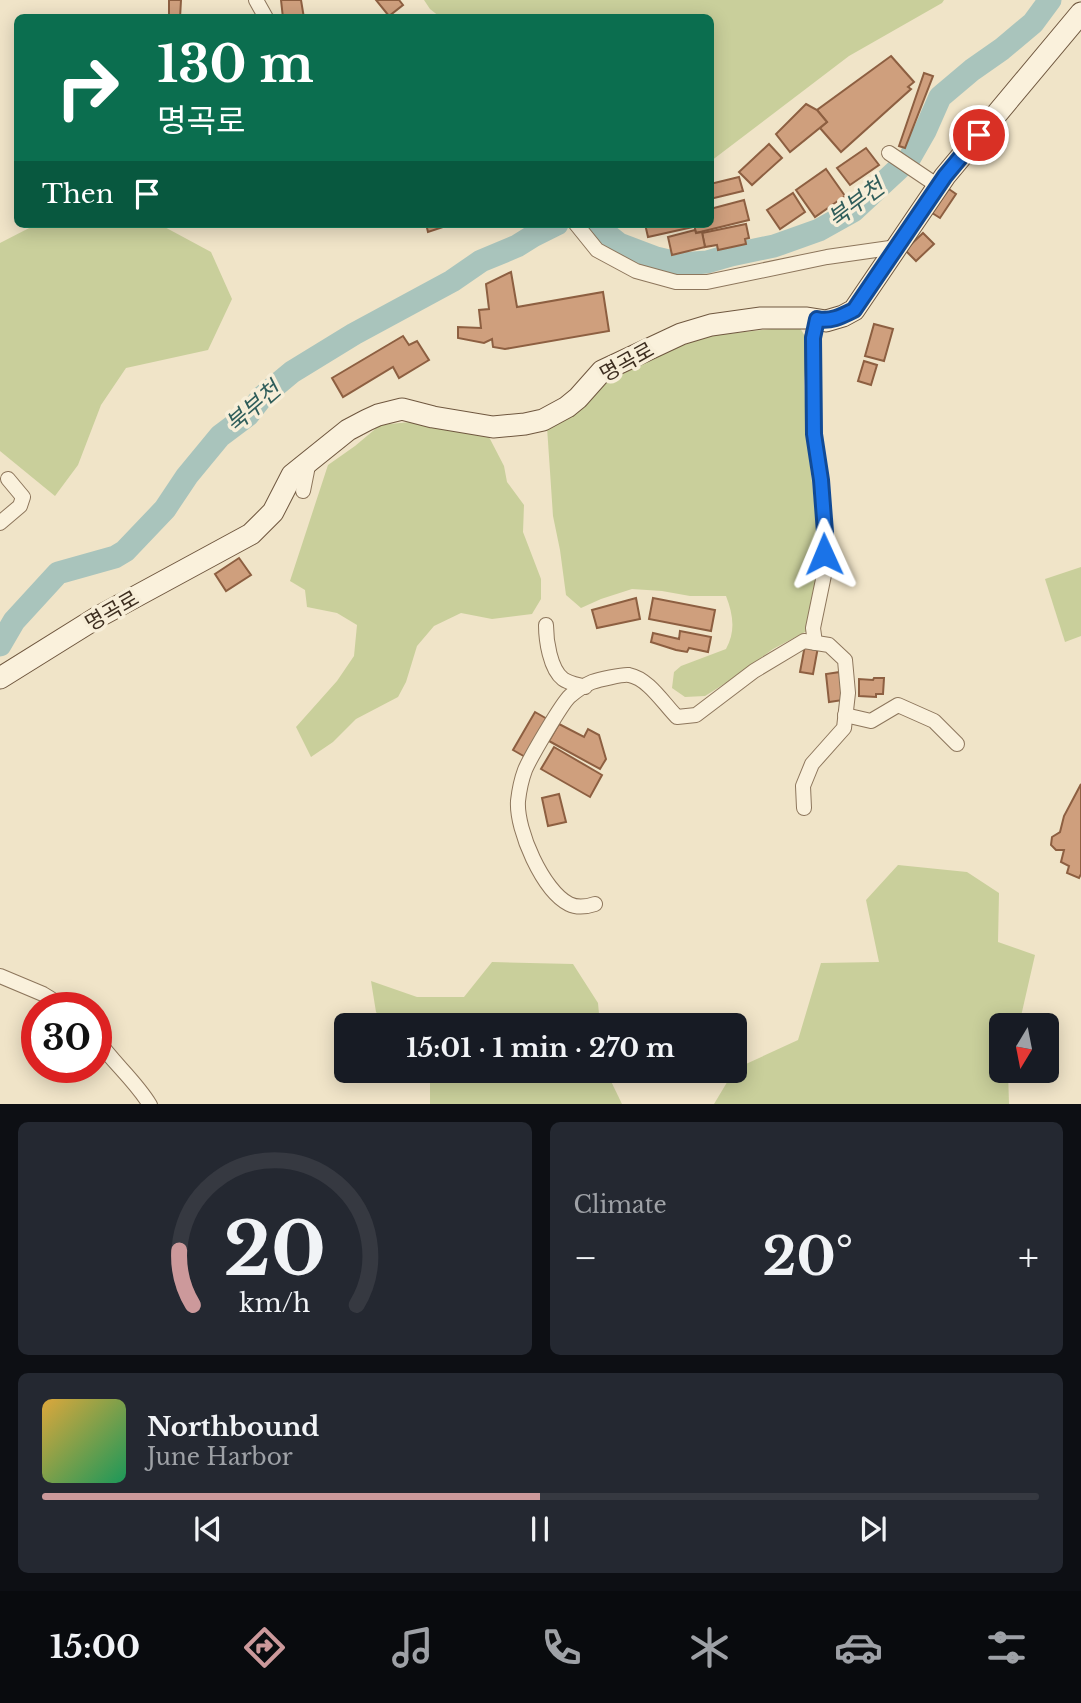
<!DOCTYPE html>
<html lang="en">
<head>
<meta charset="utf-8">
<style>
	:root { --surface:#171b24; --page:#242831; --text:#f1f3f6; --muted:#9ea1a6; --line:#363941; --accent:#cc999b }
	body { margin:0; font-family:"Libre Baskerville","Noto Sans KR",serif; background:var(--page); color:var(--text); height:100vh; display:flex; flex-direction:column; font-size:26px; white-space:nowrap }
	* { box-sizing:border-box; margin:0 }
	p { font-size:23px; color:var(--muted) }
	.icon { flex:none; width:38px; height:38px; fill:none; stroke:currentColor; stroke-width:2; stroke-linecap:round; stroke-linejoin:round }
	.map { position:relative; height:1104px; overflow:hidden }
	.panel { display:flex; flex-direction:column; gap:18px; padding:18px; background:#0d0f14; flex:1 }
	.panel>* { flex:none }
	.guide { position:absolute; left:14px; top:14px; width:700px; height:214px; border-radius:10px; box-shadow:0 4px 18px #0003; background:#0b6e4f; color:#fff; overflow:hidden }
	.needle { width:46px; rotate:190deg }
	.buttons { position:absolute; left:989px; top:1013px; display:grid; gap:14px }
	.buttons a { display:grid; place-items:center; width:70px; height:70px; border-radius:10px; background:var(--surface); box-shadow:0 4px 18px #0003; font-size:35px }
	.speed { position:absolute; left:21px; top:992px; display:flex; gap:14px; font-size:35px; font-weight:700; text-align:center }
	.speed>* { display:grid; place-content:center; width:91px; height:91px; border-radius:50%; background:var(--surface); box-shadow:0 4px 18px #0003; line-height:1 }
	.speed .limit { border:10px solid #d22; background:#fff; color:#111 }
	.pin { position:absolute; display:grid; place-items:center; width:60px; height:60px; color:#fff; margin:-30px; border:4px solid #fff; border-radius:50%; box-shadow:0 2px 7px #0007 }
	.me { position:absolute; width:77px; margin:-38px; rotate:359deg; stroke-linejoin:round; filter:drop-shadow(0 0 5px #0008) }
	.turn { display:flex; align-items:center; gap:24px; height:147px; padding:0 28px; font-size:32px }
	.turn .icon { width:91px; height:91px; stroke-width:2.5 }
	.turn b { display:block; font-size:49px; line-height:60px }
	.then { display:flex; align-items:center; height:66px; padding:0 28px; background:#0003; gap:14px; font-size:26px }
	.big { font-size:52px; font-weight:800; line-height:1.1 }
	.panel .tile { flex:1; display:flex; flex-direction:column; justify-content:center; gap:10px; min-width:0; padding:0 24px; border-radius:10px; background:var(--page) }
	.panel .dial { align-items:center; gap:0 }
	.dial svg { height:182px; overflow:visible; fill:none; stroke:var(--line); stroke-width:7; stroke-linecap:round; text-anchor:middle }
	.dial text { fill:var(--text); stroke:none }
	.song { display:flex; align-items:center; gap:21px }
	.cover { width:84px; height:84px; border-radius:10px; background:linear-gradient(135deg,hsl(40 70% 55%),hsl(150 70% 35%)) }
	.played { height:7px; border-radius:4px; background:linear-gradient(90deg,var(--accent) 50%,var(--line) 50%) }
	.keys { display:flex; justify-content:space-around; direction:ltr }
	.heat { display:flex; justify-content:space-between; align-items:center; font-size:38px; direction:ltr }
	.panel .tiles { flex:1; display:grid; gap:18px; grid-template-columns:1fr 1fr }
	.tile:last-child { grid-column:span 2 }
	.trip { position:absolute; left:334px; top:1013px; width:413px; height:70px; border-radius:10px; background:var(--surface); box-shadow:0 4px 18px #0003; font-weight:800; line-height:70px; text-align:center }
	.dock { display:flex; height:112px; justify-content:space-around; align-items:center; background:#090b0e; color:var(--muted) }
	.dock .icon { width:49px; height:49px }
	.dock .current { color:var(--accent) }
	.dock b { font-size:32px; color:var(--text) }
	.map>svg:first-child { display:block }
	.green { fill:#c9cf9b }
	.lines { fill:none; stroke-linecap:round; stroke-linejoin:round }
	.river { stroke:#a9c4bc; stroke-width:23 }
	.building { fill:#cf9f7d; stroke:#8d5f41; stroke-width:2 }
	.minor-casing { stroke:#8d765c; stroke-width:16 }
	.secondary-casing { stroke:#6f573f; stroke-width:23 }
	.minor { stroke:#faf1dc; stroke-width:14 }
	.secondary { stroke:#faf1dc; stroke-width:21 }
	.route-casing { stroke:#114b97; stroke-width:18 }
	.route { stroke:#1a73e8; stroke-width:12 }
	.labels { text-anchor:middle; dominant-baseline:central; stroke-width:7; stroke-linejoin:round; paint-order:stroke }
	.street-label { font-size:21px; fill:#3d2e20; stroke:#f7eed8 }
	.water-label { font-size:23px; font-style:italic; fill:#2f5d5a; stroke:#f7eed8 }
</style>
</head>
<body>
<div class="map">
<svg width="1081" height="1105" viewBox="0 0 1081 1105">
	<rect width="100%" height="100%" fill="#f0e4c8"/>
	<g class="green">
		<path d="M424 0H944L942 3 849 56 711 161 710 18 440 17 430 9Z"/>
		<path d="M37 224H159L211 252 232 299 208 350 126 368 101 405 78 465 55 496 0 451V243Z"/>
		<path d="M799 326 807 340 804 381 806 429 819 546 814 601 807 631 773 649 732 679 705 696 685 697 672 688 674 672 681 666 726 649C736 631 733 614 726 596H690L662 591 632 589 601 599 581 608 566 595 560 550 553 516 547 427 606 379 663 350 708 336Z"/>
		<path d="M410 422 489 437 504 466 507 482 524 505 523 532 541 579V599L532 614 492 619 461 613 434 626 417 646 406 682 398 697 356 719 333 742 311 757 296 727 337 681 354 656 357 625 337 613 307 607 305 590 290 581 328 465 355 446 380 425Z"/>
		<path d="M1081 567V636L1065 642 1045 579Z"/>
		<path d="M898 865 967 872 999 893 998 942 1035 955 1019 1025 1001 1026V1071H1008L1009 1104H714L735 1069 798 1040 821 963 879 962 866 900Z"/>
		<path d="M492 962 573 964 598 1003 600 1025H386L376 1012 371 981 417 997H464Z"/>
		<path d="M430 1071H606L622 1104H430Z"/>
	</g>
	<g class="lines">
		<g class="river">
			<path d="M594 224 619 244 656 258 681 264 707 262 731 255 774 246 819 230 853 211 909 159 925 131 940 97 972 70 1002 49 1033 23 1050 0"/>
			<path d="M0 645 14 621 58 573 115 557 125 551 165 509 187 476 220 436 248 415 262 397 292 372 354 334 452 281 481 261 517 246 533 236 557 224"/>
		</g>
	</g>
	<g class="building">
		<path d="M169 0H181L180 18H169Z"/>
		<path d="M281 0H301L304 18H283Z"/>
		<path d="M376 0H399L403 5 389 16Z"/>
		<path d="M891 56 914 82 908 87 911 89 841 152 820 128 827 122 817 110Z"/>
		<path d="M924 73 933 76 905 148 899 146Z"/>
		<path d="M806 104 817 110 827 122 790 152 776 134Z"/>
		<path d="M769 144 782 158 752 185 739 172Z"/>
		<path d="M866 148 879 165 850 185 837 168Z"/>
		<path d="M826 169 845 196 815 217 796 190Z"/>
		<path d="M739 177 743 191 710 199V184Z"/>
		<path d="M946 187 956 194 940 218 929 211Z"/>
		<path d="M793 193 805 212 780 229 767 210Z"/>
		<path d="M744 200 749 220 696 233 694 224H710V209Z"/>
		<path d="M426 224H449V225L428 232Z"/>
		<path d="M645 224H692L693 227 648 237Z"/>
		<path d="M746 224 749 238 745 239 746 244 718 250 717 245 705 247 702 233Z"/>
		<path d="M695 230 696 233 702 232 705 247 672 255 668 237Z"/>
		<path d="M923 233 934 244 916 261 905 250Z"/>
		<path d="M511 272 517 307 603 292 609 331 505 349 493 347 492 339 484 343 458 338V327L481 328 479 310 489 309 486 284Z"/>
		<path d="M874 324 893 329 884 361 865 356Z"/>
		<path d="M403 336 409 345 417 341 429 360 399 378 393 367 343 397 332 378Z"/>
		<path d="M864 361 877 365 871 385 858 381Z"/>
		<path d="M239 558 251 575 226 591 215 574Z"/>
		<path d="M636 598 640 619 597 628 592 610Z"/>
		<path d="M653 598 715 610 711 631 649 619Z"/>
		<path d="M680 631 711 637 708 652 689 648 687 652 676 650 651 642 653 633 679 639Z"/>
		<path d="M805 645 818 647 813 674 800 672Z"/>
		<path d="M840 672 843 700 829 702 826 674Z"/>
		<path d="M874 678H884L883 694H876V697L859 696V679L873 680Z"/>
		<path d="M535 712 549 720 527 758 513 750Z"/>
		<path d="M559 724 584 737 588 729 599 735 606 759 600 769 549 741Z"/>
		<path d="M554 747 602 775 590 797 541 769Z"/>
		<path d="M1081 784V874L1079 878 1067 873 1069 866 1061 862 1064 850H1056L1051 845 1052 837 1060 832 1064 816Z"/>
		<path d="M559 794 566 822 548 826 542 798Z"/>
	</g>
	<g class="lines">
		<defs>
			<g id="minor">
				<path d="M256 0 266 18"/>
				<path d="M889 153 938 186"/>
				<path d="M576 224 597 250 636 271 676 282H707L827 257 897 247"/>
				<path d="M303 491 309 461"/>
				<path d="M0 523 20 506 23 497 8 479"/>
				<path d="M546 625C546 640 550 669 563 679 568 683 579 685 585 687"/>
				<path d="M815 643 813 628 824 575 825 532 821 480 814 434 812 338 817 319"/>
				<path d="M845 715 871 721 898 705 934 721 957 744"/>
				<path d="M595 904C586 907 577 908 569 904 543 891 516 830 518 801 519 792 522 778 525 770 530 758 562 703 570 696 576 691 585 685 592 682 598 680 623 674 629 675 649 679 663 703 677 717L696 715 754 671 804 641 829 645 845 660 848 693 844 728 812 764 803 786 804 808"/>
				<path d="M0 976 43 994 66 1008"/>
				<path d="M96 1038C112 1062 135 1080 150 1105"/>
			</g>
			<path id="secondary" d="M0 678 98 617 251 534 273 512 292 475 348 430 367 420 378 415 402 409 433 417 493 427 525 424 543 420 567 407 578 398 602 371 681 334 711 325 761 318H807L826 321 843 316 854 310 945 176 1081 13"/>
		</defs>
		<use href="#minor" class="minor-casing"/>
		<use href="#secondary" class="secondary-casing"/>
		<use href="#minor" class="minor"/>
		<use href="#secondary" class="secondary"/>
	</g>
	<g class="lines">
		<defs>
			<path id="route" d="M824 554 825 532 821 480 814 434 813 338 817 319C831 322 842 316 854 310L945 176 979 135"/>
		</defs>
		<use href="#route" class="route-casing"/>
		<use href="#route" class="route"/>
	</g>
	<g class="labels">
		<g class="street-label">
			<text transform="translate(627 362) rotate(-29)">명곡로</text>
			<text transform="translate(112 611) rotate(-30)">명곡로</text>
		</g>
		<g class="water-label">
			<text transform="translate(856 203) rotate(-37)">북부천</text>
			<text transform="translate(253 407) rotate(-41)">북부천</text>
		</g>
	</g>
</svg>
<div class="buttons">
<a><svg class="needle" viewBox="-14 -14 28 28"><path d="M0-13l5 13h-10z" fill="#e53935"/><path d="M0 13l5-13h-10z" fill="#9ea1a6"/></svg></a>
</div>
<div class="speed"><div class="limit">30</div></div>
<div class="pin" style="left:979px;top:135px;background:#d93025"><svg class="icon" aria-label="arrive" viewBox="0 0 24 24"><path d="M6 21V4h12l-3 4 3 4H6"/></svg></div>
<svg class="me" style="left:824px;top:554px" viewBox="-20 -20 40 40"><path d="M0-17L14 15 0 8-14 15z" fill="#1a73e8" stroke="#fff" stroke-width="4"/></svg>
<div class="trip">15:01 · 1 min · 270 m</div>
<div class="guide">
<div class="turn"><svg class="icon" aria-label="right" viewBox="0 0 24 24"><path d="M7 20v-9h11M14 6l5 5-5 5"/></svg><div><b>130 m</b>명곡로</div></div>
<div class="then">Then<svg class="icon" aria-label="arrive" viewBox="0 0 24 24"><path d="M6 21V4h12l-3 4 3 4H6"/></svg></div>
</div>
</div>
<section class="panel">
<div class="tiles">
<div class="tile dial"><svg viewBox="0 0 100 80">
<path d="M14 69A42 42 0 1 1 86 69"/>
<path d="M14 69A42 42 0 0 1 8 45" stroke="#cc999b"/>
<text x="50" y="56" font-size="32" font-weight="700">20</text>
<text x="50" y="72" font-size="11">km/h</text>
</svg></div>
<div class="tile"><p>Climate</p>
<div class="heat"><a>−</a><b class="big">20°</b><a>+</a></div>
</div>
<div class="tile">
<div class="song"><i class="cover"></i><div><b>Northbound</b><p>June Harbor</p></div></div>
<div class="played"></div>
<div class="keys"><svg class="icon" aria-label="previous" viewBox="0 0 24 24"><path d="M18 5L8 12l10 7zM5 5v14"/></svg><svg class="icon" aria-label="pause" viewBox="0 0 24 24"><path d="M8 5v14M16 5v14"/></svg><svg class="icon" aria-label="next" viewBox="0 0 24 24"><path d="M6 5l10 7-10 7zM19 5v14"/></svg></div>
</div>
</div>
</section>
<nav class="dock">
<b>15:00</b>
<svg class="icon current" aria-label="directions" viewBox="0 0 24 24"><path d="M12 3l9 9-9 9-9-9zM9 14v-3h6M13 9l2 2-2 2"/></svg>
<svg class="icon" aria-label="music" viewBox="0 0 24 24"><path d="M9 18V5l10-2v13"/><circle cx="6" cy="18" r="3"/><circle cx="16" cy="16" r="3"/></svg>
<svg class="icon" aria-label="phone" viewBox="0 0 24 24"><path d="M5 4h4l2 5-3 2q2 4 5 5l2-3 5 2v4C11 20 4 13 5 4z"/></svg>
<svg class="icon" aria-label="climate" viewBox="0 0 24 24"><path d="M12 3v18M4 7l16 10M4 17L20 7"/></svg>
<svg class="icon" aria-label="car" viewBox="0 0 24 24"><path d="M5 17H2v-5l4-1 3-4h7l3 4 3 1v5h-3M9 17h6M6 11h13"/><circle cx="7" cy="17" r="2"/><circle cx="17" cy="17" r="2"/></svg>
<svg class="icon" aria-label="filters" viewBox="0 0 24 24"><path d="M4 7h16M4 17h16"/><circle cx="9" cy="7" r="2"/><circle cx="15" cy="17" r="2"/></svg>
</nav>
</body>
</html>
